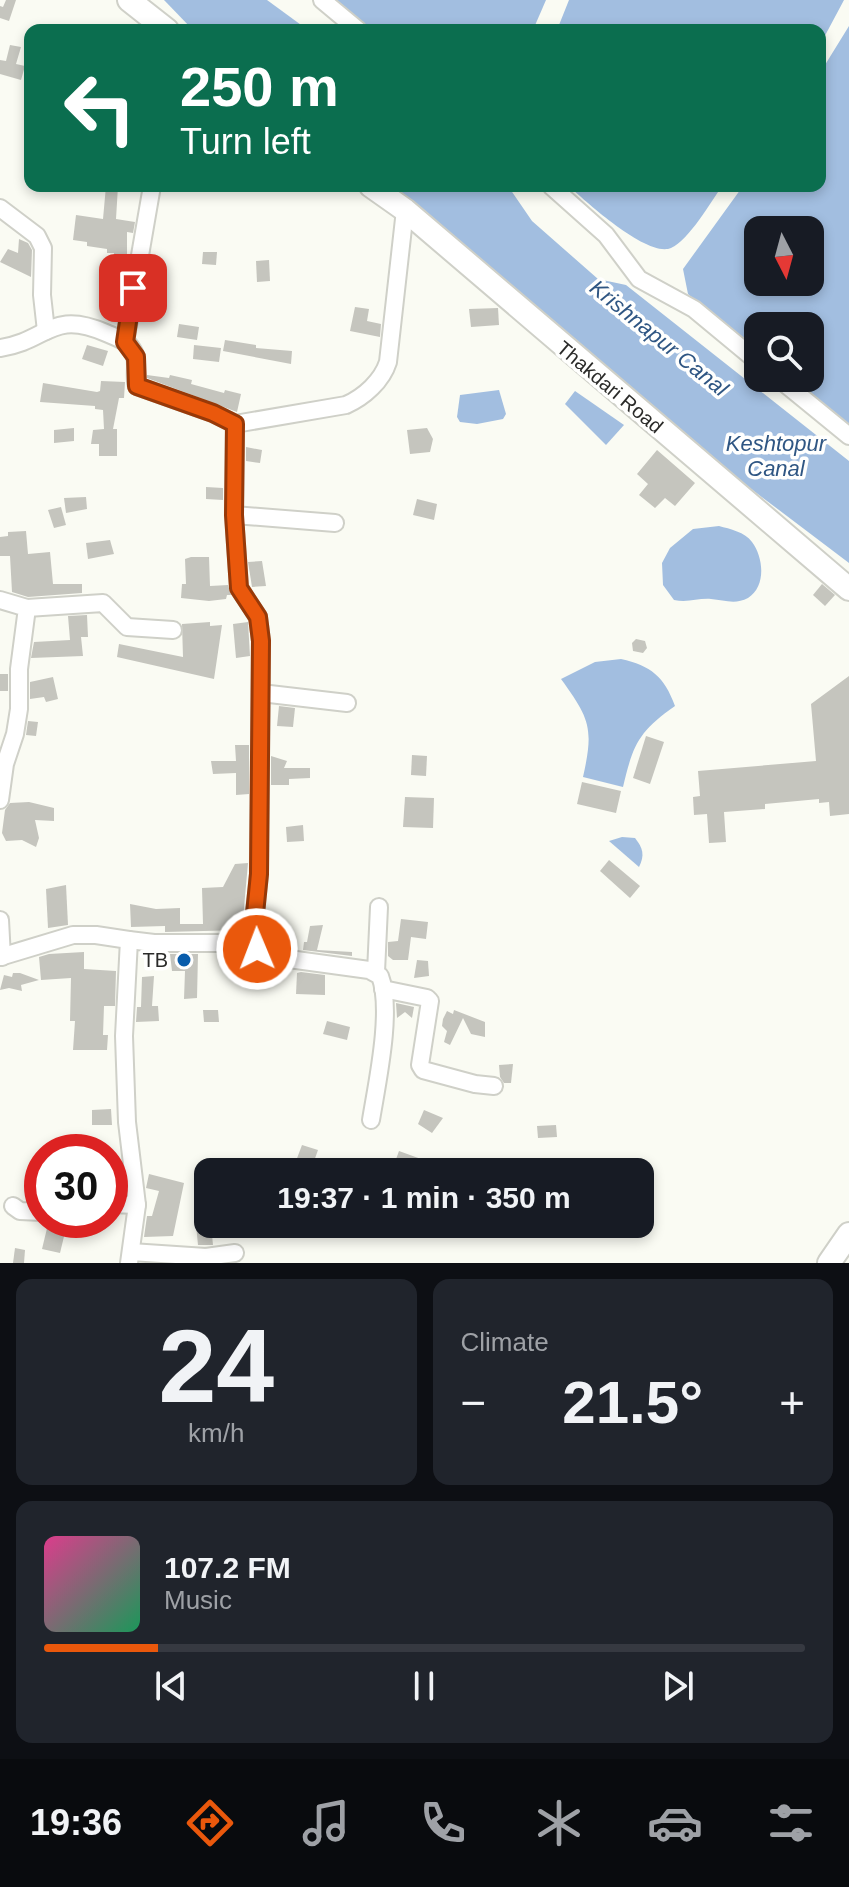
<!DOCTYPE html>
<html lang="en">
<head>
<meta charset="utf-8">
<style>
	:root { --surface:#171b24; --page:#20242c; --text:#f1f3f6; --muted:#9ea1a6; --line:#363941; --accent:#ea580c }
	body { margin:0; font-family:Helvetica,sans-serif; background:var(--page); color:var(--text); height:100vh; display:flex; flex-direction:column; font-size:30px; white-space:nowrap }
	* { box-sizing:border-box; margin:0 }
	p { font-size:26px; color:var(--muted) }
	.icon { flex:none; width:44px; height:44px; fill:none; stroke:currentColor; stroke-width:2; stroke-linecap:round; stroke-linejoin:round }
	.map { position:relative; height:1263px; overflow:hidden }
	.drawer { display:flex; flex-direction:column; gap:16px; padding:16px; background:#0d0f14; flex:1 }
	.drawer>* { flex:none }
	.hud { position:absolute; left:24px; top:24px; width:802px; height:168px; border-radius:16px; box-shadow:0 4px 12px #0003; background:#0b6e4f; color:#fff; overflow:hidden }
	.needle { width:52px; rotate:174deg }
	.tools { position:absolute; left:744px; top:216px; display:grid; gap:16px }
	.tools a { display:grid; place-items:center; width:80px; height:80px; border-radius:16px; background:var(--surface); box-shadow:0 4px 12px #0003; font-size:40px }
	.speed { position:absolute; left:24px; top:1134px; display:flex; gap:16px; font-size:40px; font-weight:700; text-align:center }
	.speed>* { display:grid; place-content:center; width:104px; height:104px; border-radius:50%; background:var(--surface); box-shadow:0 4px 12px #0003; line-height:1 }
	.speed .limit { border:12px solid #d22; background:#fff; color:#111 }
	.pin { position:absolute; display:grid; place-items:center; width:68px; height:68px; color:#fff; margin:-34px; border-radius:16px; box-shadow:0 4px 12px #0006 }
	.me { position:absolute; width:88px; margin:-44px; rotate:359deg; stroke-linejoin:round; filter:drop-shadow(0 0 6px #0008) }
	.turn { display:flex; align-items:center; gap:28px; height:168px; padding:0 24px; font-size:36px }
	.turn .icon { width:104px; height:104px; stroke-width:2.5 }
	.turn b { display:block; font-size:56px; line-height:68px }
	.big { font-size:60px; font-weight:800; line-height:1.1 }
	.drawer .card { flex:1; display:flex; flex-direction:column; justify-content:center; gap:12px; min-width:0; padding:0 28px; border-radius:16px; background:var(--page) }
	.drawer .dial { align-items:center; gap:0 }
	.dial b { font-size:104px; line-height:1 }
	.song { display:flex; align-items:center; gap:24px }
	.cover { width:96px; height:96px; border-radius:12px; background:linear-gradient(135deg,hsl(330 70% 55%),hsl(150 70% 35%)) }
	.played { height:8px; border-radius:4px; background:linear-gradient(90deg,var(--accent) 15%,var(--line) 15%) }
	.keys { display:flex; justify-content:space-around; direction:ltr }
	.heat { display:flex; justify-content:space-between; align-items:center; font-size:44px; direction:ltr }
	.drawer .tiles { flex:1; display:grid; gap:16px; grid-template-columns:1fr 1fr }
	.card:last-child { grid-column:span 2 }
	.trip { position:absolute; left:194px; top:1158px; width:460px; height:80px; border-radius:16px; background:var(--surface); box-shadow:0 4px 12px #0003; font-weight:800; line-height:80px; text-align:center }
	.tabs { display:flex; height:128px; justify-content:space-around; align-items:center; background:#090b0e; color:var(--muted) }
	.tabs .icon { width:56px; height:56px }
	.tabs .selected { color:var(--accent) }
	.tabs b { font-size:36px; color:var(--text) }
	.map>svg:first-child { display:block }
	.water { fill:#a2bee0; fill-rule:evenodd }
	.building { fill:#c5c5be }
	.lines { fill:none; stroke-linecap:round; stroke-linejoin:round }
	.minor-casing { stroke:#cfd0c8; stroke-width:20 }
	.tertiary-casing { stroke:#cfd0c8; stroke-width:26 }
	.minor { stroke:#fff; stroke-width:16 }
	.tertiary { stroke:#fff; stroke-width:22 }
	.route-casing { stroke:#983908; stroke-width:20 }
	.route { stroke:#ea580c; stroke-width:14 }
	.poi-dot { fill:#095dab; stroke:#fffffe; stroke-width:3 }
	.labels { text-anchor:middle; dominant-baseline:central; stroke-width:7; stroke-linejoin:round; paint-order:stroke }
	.street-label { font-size:20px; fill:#2b2b29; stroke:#fffffe }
	.poi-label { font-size:20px; fill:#2b2b29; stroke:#fffffe; text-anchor:end }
	.water-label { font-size:22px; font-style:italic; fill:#2f5683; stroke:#fffffe }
</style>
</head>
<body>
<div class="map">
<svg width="849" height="1263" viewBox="0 0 849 1263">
	<rect width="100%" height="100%" fill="#fafbf3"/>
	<g class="water">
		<path d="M164 0H267L308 30H193Z"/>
		<path d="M327 0H546L533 30H364Z"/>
		<path d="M569 0H844L820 45V30H557Z"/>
		<path d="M849 26V432L785 378H810V326H758V356L688 294 683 269 743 186H820V73ZM758 230H810V282H758Z"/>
		<path d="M391 186H508L532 221 598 279 626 285 849 461V563L742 482 626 384 509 294 438 225Z"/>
		<path d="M569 186H722C711 202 689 240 671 248 648 258 586 202 569 186Z"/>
		<path d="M499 390 506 414 503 419 477 424 460 422 457 417 460 395Z"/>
		<path d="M575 391 624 425 606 445 565 404Z"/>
		<path d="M719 526C730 529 745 532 752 542 764 558 766 587 748 598 735 605 724 600 711 599 698 598 688 603 674 600L663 585 662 563 670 548 693 529Z"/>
		<path d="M621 659C651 666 664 676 675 706 638 732 633 745 623 787L583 777C594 728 590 719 561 679L595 662Z"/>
		<path d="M622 837 635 838C643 848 645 855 639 867L609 841Z"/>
	</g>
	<g class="building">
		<path d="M6 0H16L9 21 0 18V6L3 7Z"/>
		<path d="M10 45 21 47 16 64 25 66 21 80 0 74V60L6 61Z"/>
		<path d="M106 186H118L116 219 135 222 133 233 127 232V268L112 266 114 253H107V249L87 246V242L73 240 76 215 103 219Z"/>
		<path d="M19 239 28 243 32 250 31 277 0 262 8 249 18 253Z"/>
		<path d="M203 252H217L216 265 202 264Z"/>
		<path d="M269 260 270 281 257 282 256 261Z"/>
		<path d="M355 307 369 309 367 321 381 324 380 337 350 331Z"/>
		<path d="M498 308 499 325 471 327 469 309Z"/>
		<path d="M179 324 199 327 197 340 177 337Z"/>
		<path d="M225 340 256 345V348L292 351 291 364 223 351Z"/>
		<path d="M87 345 108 351 103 366 82 359Z"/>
		<path d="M194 345 221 348 219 362 193 359Z"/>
		<path d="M147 375 169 378 170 375 192 380 191 384 224 393 225 390 241 394 237 412 147 378Z"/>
		<path d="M101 381 125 382 124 398H119L113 429H117V456H99V444H91L93 430 104 429 103 410 95 409V406L40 402 43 383 97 392 100 391Z"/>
		<path d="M74 428V441L54 443V430Z"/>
		<path d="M427 428 433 439 430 452 410 454 407 430Z"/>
		<path d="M246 447 262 450 260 463 246 461Z"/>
		<path d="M657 450 695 483 675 506 665 498 655 508 639 495 648 484 637 474Z"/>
		<path d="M206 487 223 488V500L206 499Z"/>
		<path d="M86 497 87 509 66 513 64 498Z"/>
		<path d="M417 499 437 504 434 520 413 515Z"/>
		<path d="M61 507 66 525 54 528 48 510Z"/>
		<path d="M26 531 28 554 50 552 53 584H82V593L28 597 12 592 10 556H0V537L8 536V532Z"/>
		<path d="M110 540 114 554 88 559 86 543Z"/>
		<path d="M191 557H209L210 586 228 585 231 595H227L226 599 209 601 181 598 182 584H186L185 559Z"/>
		<path d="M262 561 266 586 252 587 248 562Z"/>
		<path d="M822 584 835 595 825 606 813 595Z"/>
		<path d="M87 615 88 637H81L83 656 31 658 34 642 70 640 68 616Z"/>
		<path d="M210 622V626L222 625 214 679 117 657 119 644 183 657 182 624Z"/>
		<path d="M248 622 250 656 236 658 233 624Z"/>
		<path d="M636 639 645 641 647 648 643 653 633 651 632 643Z"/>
		<rect x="0" y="674" width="8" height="17"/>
		<path d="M849 676V814L830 816 829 802 819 803V799L765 804V809L724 812 726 842 709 843 707 814 694 815 693 797 700 796 698 771 816 761 811 704Z"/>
		<path d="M53 677 58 699 46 702 44 697 30 699V682Z"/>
		<path d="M279 706 295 708 293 727 277 726Z"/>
		<path d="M28 721 38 722 36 736 26 735Z"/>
		<path d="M646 736 664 742 650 784 633 778Z"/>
		<path d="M235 745H249V794L236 795V773L213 774 211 761H236Z"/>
		<path d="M412 755 427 756 426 776 411 775Z"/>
		<path d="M271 756 287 761 284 768H310V778L289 779V785H271Z"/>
		<path d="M582 782 621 791 616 813 577 804Z"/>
		<path d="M405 797 434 798 433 828 403 827Z"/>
		<path d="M29 802 54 808V821L35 820 39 838 36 847 22 840 6 841 2 833 5 810 10 803Z"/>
		<path d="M303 825 304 841 287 842 286 827Z"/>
		<path d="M609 860 640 886 630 898 600 871Z"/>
		<path d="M248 863 242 930 165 932V926L131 927 130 904 156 909 180 908V924H203L202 888 223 887 235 864Z"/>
		<path d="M66 885 68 925 48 928 46 889Z"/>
		<path d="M401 919 428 922 426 939 411 937 408 960H393L388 956V942L398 941Z"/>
		<path d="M323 925 317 950 352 952V956L303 950 304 942H307L310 926Z"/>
		<path d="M84 952V969L116 971 115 1006H104L103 1035H108L107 1050H73L75 1021H70L71 978 41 980 39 957 49 954Z"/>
		<path d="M170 954H198L197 998 184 999 185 971H172Z"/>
		<path d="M417 960 428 961 429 976 414 978Z"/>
		<path d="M301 972 325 975V995L296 994 297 973Z"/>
		<path d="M13 973H20L39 980 21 985 22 991 9 988 0 990 4 975 12 977Z"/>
		<path d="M154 976 152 1006H158L159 1021 136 1022 137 1007H141L142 977Z"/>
		<path d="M396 1003 414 1007 412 1018 405 1012 397 1018Z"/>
		<path d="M203 1010H218L219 1022H204Z"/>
		<path d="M454 1010 485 1022V1037L471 1034 463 1018 450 1045 444 1042 447 1031 442 1026 443 1019 447 1011 453 1014Z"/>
		<path d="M327 1021 350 1027 347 1040 323 1034Z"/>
		<path d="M513 1064 511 1083H504L500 1077 499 1065Z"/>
		<path d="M111 1109 112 1125H92V1110Z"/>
		<path d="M424 1110 443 1118 432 1133 418 1124Z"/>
		<path d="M556 1125 557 1137 538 1138 537 1126Z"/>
		<path d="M302 1145 318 1150 312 1167 296 1161Z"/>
		<path d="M399 1151 421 1159 417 1170 395 1162Z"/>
		<path d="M149 1174 184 1183 173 1236 144 1237 147 1216H152L159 1191 146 1188Z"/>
		<path d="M49 1220H68L60 1253 42 1249Z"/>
		<path d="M211 1224 213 1245H198L196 1225Z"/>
		<path d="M15 1248 25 1250 24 1263H13Z"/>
	</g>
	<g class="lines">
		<defs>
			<g id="minor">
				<path d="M322 0 358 30"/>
				<path d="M551 186 606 235 639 279 694 309 758 362"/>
				<path d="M0 208 37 236 43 248 42 295 46 331"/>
				<path d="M125 342 152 186"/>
				<path d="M0 348C48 341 51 309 106 333 115 337 127 340 132 349 140 360 133 374 137 386L213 413 235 424 234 515 239 588 258 617 261 641 259 874 252 943H154L129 940"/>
				<path d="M778 378 849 436"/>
				<path d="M235 424 346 405C364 397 382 381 388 362L405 210"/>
				<path d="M234 515 335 523"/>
				<path d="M0 600 27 608 19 669V709L15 734 5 764 0 800"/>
				<path d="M27 608 103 603 127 627 173 630"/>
				<path d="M261 693 347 703"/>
				<path d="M0 920 2 957"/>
				<path d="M252 943 267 956 369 970 380 976C393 1010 377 1083 371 1120"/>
				<path d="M0 957 73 935H96L129 940 124 1036 127 1122 137 1205 129 1263"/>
				<path d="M376 972 379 907"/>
				<path d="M383 989 427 998 430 1001 420 1065 423 1070 475 1084 494 1086"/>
				<path d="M110 1204 137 1205"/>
				<path d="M13 1206 20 1211 42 1212"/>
				<path d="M131 1252 206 1257 235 1253"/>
			</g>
			<g id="tertiary">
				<path d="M129 0 167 30"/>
				<path d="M371 186 405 210 849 589"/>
				<path d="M829 1263 849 1234"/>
			</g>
		</defs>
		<use href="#minor" class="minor-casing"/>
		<use href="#tertiary" class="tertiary-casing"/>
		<use href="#minor" class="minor"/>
		<use href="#tertiary" class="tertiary"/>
	</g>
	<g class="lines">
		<defs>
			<path id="route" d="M133 288 125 342 136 357 137 386 213 413 235 424 234 515 239 588 258 617 261 641 259 874 252 943 257 949"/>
		</defs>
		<use href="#route" class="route-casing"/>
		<use href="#route" class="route"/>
	</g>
	<circle class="poi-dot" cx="184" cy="960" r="8"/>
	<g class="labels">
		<g class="street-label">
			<text transform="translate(610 387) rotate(40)">Thakdari Road</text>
		</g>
		<g class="poi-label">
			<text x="168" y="960">TB</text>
		</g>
		<g class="water-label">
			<text transform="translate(659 338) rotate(39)">Krishnapur Canal</text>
			<text x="776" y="443">Keshtopur<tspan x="776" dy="25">Canal</tspan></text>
		</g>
	</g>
</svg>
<div class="tools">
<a><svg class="needle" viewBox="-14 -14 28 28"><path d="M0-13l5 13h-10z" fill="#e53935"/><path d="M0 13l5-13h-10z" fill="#9ea1a6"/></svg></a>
<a><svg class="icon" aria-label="search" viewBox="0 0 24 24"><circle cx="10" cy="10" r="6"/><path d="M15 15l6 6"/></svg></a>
</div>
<div class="speed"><div class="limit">30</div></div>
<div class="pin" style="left:133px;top:288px;background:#d93025"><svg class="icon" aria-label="arrive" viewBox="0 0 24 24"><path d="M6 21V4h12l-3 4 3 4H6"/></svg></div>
<svg class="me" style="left:257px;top:949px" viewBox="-20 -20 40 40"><circle r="17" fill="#ea580c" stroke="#fff" stroke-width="3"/><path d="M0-11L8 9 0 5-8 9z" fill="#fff"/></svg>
<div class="trip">19:37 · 1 min · 350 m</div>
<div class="hud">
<div class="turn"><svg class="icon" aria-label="left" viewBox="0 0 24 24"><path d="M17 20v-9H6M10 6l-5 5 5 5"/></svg><div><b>250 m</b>Turn left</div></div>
</div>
</div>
<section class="drawer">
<div class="tiles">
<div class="card dial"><b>24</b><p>km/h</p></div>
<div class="card"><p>Climate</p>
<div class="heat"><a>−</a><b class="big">21.5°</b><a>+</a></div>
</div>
<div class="card">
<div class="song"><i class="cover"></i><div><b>107.2 FM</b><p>Music</p></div></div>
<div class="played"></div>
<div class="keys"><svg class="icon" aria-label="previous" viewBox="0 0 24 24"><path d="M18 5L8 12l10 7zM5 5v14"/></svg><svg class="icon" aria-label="pause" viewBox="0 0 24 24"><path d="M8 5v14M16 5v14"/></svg><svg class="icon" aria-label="next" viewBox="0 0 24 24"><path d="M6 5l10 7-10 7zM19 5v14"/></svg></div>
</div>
</div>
</section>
<nav class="tabs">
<b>19:36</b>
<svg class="icon selected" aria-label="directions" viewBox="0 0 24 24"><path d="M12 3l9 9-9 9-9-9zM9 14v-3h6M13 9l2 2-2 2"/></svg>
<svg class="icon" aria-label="music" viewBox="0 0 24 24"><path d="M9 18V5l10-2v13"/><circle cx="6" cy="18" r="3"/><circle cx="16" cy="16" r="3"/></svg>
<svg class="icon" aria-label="phone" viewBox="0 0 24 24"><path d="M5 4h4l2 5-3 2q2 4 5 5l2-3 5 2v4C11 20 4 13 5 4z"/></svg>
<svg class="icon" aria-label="climate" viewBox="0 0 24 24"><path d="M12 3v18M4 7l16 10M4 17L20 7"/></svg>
<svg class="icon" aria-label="car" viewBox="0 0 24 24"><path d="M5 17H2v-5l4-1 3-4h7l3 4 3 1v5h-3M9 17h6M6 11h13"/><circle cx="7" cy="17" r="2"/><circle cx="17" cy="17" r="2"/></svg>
<svg class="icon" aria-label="filters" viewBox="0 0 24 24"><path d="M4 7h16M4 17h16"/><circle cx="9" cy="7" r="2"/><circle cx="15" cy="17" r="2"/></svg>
</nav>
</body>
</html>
